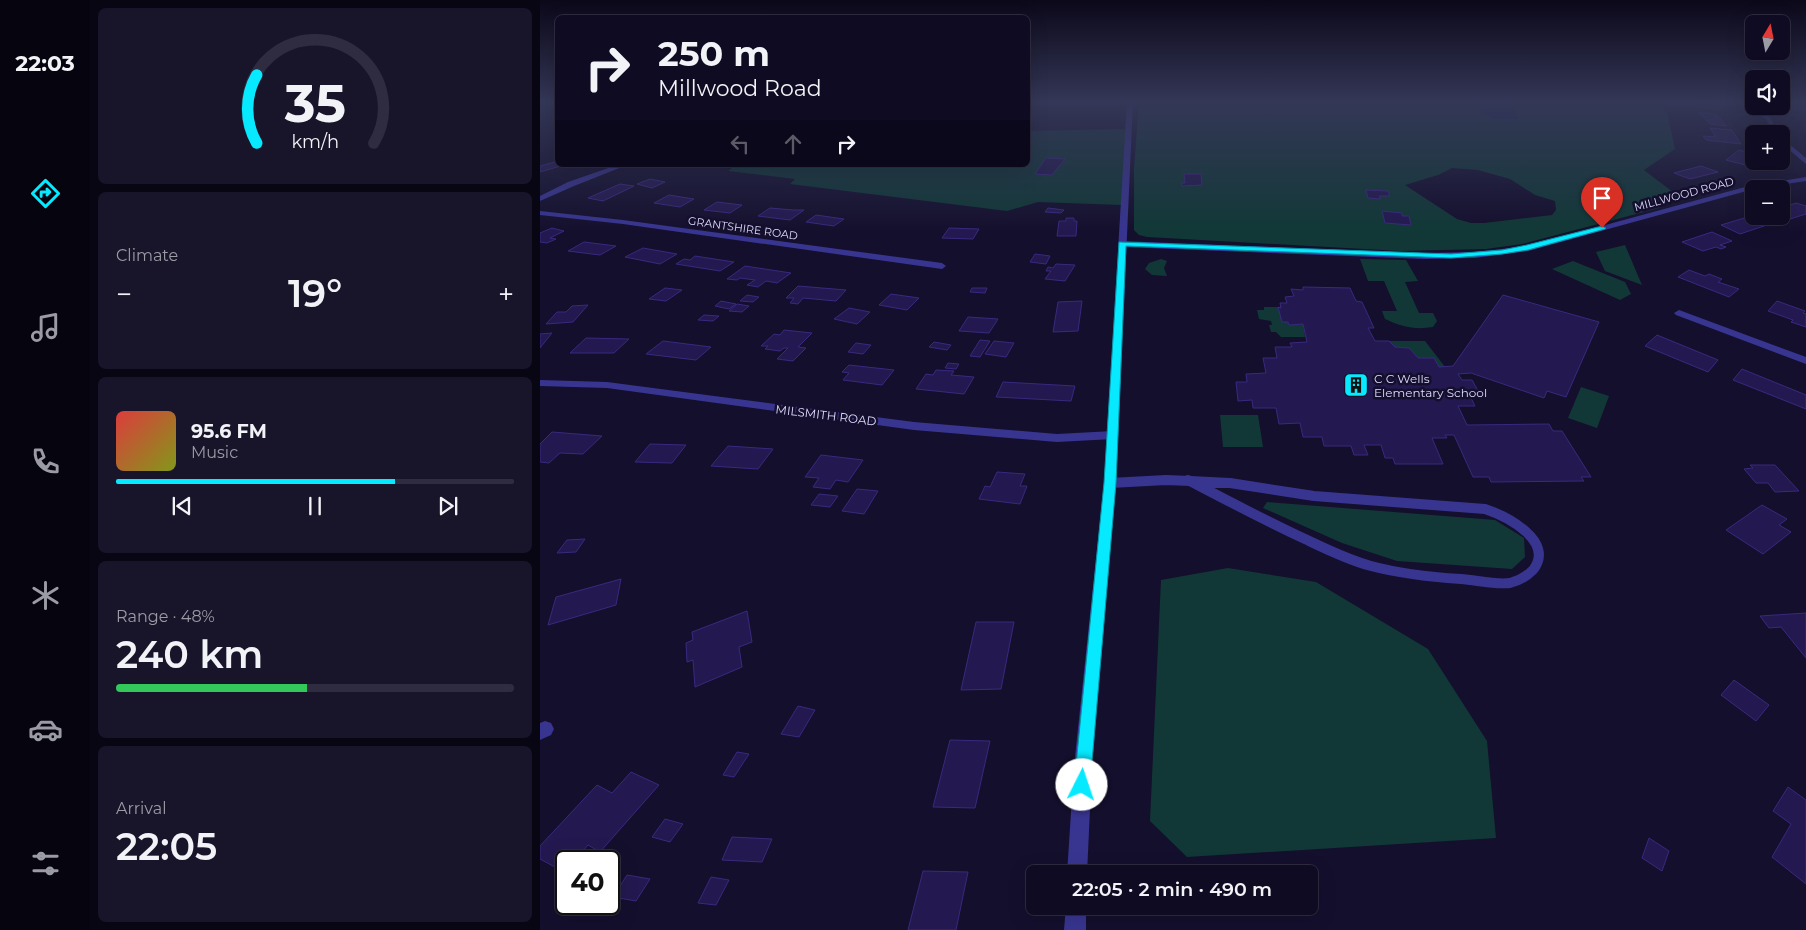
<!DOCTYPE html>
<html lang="en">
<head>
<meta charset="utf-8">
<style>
	:root { --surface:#0f0b22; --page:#18142a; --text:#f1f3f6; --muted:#9b9ba5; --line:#2f2b40; --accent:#07e9ff }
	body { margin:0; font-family:Montserrat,sans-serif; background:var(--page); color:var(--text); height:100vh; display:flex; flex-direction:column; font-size:19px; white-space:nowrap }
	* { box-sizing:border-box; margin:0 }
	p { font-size:16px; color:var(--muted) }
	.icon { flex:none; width:28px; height:28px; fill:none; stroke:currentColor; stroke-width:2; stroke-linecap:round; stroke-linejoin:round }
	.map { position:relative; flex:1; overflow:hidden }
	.side { display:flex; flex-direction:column; gap:8px; padding:8px; background:#080613; width:450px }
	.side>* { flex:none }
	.banner { position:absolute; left:15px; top:15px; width:475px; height:152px; border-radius:8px; box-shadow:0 5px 20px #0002,0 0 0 1px var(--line); background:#0f0b22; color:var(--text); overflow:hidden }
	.needle { width:32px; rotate:10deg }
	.tools { position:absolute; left:1205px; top:15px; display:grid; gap:10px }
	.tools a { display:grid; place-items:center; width:45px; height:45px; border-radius:8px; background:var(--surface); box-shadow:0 5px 20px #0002,0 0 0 1px var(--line); font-size:25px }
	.speed { position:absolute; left:15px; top:850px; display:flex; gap:10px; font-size:25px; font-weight:700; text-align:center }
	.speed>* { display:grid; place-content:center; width:65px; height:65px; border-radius:50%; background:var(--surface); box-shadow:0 5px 20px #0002,0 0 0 1px var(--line); line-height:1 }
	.speed .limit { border:2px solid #111; border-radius:8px; background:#fff; color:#111 }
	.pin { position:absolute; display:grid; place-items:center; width:42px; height:42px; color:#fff; margin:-51px -21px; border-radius:50% 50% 50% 0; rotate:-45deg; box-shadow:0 0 5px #0007 }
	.pin .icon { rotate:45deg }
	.me { position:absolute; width:55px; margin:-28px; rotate:4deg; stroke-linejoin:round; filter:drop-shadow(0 0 4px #0008) }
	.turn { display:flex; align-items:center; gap:18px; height:105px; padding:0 20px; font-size:22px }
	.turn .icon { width:65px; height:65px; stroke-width:2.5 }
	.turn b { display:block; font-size:35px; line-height:42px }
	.lanes { display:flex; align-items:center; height:48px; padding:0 20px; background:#0003; justify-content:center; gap:25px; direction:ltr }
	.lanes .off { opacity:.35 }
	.big { font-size:38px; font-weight:600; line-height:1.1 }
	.side .tile { flex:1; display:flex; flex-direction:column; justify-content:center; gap:8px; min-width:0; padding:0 18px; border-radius:8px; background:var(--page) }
	.side .dial { align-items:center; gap:0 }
	.dial svg { height:130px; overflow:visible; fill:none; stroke:var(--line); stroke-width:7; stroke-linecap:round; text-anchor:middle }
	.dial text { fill:var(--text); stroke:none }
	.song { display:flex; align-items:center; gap:15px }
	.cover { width:60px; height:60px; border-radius:8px; background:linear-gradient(135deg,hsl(0 70% 55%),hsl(70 70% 35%)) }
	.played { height:5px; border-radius:2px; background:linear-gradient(90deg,var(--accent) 70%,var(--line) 70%) }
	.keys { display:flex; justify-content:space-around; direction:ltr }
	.heat { display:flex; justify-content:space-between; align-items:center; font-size:28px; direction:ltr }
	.charge { height:8px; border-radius:4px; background:linear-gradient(90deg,#34c759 48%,var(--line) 0) }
	.trip { position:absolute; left:486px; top:865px; width:292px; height:50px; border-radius:8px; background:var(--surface); box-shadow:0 5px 20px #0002,0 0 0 1px var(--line); font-weight:600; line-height:50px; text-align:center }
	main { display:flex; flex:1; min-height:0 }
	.dock { display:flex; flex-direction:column; width:90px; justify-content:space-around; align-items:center; background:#06040e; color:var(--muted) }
	.dock .icon { width:35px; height:35px }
	.dock .on { color:var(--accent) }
	.dock b { font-size:22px; color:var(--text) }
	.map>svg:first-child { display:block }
	.green { fill:#113836; fill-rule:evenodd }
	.water { fill:#052150 }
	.building { fill:#231950; stroke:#39297f }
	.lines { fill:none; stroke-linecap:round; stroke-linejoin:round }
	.service { stroke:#383591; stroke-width:10 }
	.minor { fill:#383591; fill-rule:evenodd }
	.tertiary { fill:#383591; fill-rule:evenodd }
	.route { fill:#07e9ff; stroke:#0597a6 }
	.labels { text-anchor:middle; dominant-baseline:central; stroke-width:5; stroke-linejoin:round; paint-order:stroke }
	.far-street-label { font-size:11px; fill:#dfdbff; stroke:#140f2d }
	.poi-label { font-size:12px; fill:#dfdbff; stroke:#140f2d; text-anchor:start }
	.street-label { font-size:12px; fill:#dfdbff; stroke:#140f2d }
</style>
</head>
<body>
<main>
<nav class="dock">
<b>22:03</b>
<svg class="icon on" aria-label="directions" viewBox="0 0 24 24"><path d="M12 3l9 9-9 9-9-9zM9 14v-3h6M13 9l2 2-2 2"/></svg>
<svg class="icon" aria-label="music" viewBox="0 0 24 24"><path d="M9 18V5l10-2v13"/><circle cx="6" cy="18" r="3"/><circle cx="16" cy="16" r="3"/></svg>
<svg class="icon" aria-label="phone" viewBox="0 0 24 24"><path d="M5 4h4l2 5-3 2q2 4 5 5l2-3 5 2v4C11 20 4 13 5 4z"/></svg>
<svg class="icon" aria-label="climate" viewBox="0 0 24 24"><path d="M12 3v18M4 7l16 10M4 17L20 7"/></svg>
<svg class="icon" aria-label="car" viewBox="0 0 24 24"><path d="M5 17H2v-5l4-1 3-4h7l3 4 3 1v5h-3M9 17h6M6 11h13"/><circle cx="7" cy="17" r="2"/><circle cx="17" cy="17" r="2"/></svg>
<svg class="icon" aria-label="filters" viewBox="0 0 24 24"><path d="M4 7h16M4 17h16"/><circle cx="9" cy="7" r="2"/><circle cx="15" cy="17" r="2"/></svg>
</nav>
<section class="side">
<div class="tile dial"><svg viewBox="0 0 100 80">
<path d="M14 69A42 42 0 1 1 86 69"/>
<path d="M14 69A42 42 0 0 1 14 27" stroke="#07e9ff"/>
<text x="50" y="56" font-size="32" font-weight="700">35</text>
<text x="50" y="72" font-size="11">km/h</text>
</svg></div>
<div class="tile"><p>Climate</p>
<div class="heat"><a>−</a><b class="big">19°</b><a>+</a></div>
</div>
<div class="tile">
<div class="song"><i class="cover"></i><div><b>95.6 FM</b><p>Music</p></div></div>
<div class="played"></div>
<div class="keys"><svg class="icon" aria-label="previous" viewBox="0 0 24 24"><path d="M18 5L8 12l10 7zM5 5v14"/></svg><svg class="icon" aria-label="pause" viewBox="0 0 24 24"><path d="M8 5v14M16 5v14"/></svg><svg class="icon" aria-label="next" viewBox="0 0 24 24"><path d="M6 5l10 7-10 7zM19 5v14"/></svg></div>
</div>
<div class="tile"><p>Range · 48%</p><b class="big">240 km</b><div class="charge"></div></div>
<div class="tile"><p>Arrival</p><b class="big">22:05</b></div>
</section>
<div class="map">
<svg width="1266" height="930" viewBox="0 0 1266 930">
	<rect width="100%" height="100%" fill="#140f2d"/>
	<g class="green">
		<path d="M599 101H1115L1127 112 1135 149 1104 170 1138 196 1119 208 982 244 946 249 860 251 607 237 599 235 594 230V168ZM912 168 938 170 970 179 995 195 1015 201 1016 210 1012 215 944 223H931L917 219 865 185 898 175Z"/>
		<path d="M587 129 581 205 498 202 467 211 250 184 255 179 188 171 196 165H488V131Z"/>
		<path d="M1085 245 1102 285 1065 271 1056 252Z"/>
		<path d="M621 259 627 261 624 268 627 276 612 275 605 269 609 263Z"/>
		<path d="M820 259 866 260 878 281 865 282 879 313H893L897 321 893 327C875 330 862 327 845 319L842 311H857L844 281H828Z"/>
		<path d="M1033 261 1085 282 1091 294 1080 300 1012 269Z"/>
		<path d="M724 307H738L742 321 748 322 749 325 763 324 765 337H741L736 332H731L729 325H732L731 321 719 319 717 310H724Z"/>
		<path d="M849 341H885L905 367H899L894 358H878L869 348 855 347Z"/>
		<path d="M1041 387 1069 396 1057 428 1028 418Z"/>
		<path d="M680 415H718L723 447H683Z"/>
		<path d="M727 502 955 520 984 538 985 557 972 569 857 561 802 543 723 508Z"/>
		<path d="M688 568 776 582 888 649 947 741 956 838 647 857 610 821 621 580Z"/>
	</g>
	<path class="water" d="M940 101H970L979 119H954L942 114Z"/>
	<g class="building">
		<path d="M1149 101H1166L1183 109 1160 108 1153 104H1158Z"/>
		<path d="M1244 103H1261L1266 106V111L1251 107Z"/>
		<path d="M1159 112 1176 114 1187 126 1170 124Z"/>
		<path d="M1170 128 1192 130 1201 144 1166 140 1163 136 1176 137Z"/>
		<path d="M1199 150 1214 154V160L1205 165 1186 160Z"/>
		<path d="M506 158 525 159 512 175 495 174Z"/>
		<path d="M18 161V165H24L0 172V166Z"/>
		<path d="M1161 166 1178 172 1150 179 1134 173Z"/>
		<path d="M644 174H661L662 185 642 186 641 183H645Z"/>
		<path d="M110 179 125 182 112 188 97 184Z"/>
		<path d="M80 184 94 186 63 201 48 198Z"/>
		<path d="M826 190 848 191 850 196H839L841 199 828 198Z"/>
		<path d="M129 195 154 199 140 207 114 203Z"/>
		<path d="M177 202 202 205 190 213 164 210Z"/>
		<path d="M1256 203 1266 206V214L1250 219 1241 216V208Z"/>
		<path d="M230 208 253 210H264L250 220 218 216Z"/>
		<path d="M508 208 524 210 521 213 505 212Z"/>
		<path d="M842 211 862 213V216H869L871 225 845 223Z"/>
		<path d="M276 215 304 219 294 226 266 222Z"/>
		<path d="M1211 216 1230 224 1200 234 1181 225Z"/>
		<path d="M526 218H534V221H537L536 236H517L519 221H526Z"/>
		<path d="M12 228 24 231 10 238 16 239 7 243 0 242V233Z"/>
		<path d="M409 228 439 229 433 239 402 238Z"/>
		<path d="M1172 232 1192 241 1180 245 1186 247 1181 249 1176 247 1163 251 1142 242Z"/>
		<path d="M44 242 76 246 60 255 28 251Z"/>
		<path d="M103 248 137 254 120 264 85 257Z"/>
		<path d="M495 254 510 256 506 264 490 262Z"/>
		<path d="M155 256 194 262 180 271 136 264 144 259 150 260Z"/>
		<path d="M516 264 535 265 525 281 505 279 511 271H506L508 267 513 268Z"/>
		<path d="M205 266 251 273 237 283 226 281 218 287 207 285 215 280 200 278 197 280 187 279Z"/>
		<path d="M1149 270 1165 276 1169 274 1182 279 1178 282 1199 289 1189 297 1138 277Z"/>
		<path d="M258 286 306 290 296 301 263 298 258 304 250 303 254 298H246Z"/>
		<path d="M763 287 810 288 816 301 822 302 834 328H828L835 341H849L855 347 869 348 878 358H894L899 367 913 366 963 295 1059 322 1026 397 1007 391 1004 398 931 373 918 374 922 380H932L941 396H930L935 406H918L927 425 1009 424 1013 431H1022L1051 477H1041L1044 481 951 482 949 477H933L914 435H905L907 438H892L903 464H855L853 458H845L841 445H824L828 455H814L811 446H784L782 437H763L760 423 739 424 736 408H713L712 400 698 401 696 382H707L706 374 726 373 723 358H737L735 347H752L750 343 767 342 763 324 749 325 748 322H742L738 307 741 308 740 303H747L745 297 754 296 751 289 763 290Z"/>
		<path d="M125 288 142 290 126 301 109 299Z"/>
		<path d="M432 288H447L445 293 430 292Z"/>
		<path d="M351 294 379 298 367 310 339 305Z"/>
		<path d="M207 295 219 297 213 302 200 301Z"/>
		<path d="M181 301 196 304 189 309 175 306Z"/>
		<path d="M542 301 538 331 513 332 518 302Z"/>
		<path d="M1237 301 1265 311 1263 313 1266 314V327L1251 322 1253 320 1228 311Z"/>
		<path d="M197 304 209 306 202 312 189 311Z"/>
		<path d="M48 305 33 322 6 324 17 312H26L32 306Z"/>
		<path d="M309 308 330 312 317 324 294 319Z"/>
		<path d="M164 315 179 316 173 321 158 320Z"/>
		<path d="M428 317 458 319 449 333 419 331Z"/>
		<path d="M244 330 272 333 258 347 266 348 253 361 237 359 248 348H244L240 351 225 349 228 346H221L234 334 240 335Z"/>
		<path d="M12 333 0 348V334Z"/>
		<path d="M1117 335 1178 360 1168 372 1105 346Z"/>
		<path d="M46 338 89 339 74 353H30Z"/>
		<path d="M440 340 450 341 440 357 430 356Z"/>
		<path d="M123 341 171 347 156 360 106 354Z"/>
		<path d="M454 341 474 343 466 357 445 354Z"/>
		<path d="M394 342 411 345 407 350 389 347Z"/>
		<path d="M316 343 331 345 323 354 308 352Z"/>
		<path d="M408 363 419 364 416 369 405 368Z"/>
		<path d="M309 365 354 370 342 385 303 380 309 373 302 372Z"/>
		<path d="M1202 369 1266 395V409L1193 380Z"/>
		<path d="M396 370 414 371 411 375 434 377 424 394 376 389 386 374 393 375Z"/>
		<path d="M463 382 535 386 531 401 456 397Z"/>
		<path d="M12 432 62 436 43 454 20 453 9 463 0 462V444Z"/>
		<path d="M110 444 146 445 132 463 95 462Z"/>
		<path d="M188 446 233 449 218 469 171 466Z"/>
		<path d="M281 455 323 460 308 482 296 480 290 489 273 487 279 478 265 477Z"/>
		<path d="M1210 465H1235L1259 491 1235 492 1228 483H1216L1204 469 1213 468Z"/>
		<path d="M457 472 485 474 480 486H487L480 504 439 499 445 486 450 487Z"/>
		<path d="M317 489 338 491 324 514 302 511Z"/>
		<path d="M279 494 298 496 290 507 271 505Z"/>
		<path d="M1222 505 1247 519 1239 525 1251 532 1223 554 1186 530Z"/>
		<path d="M45 539 36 552 17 553 27 540Z"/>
		<path d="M81 579 76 605 8 625 16 597Z"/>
		<path d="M207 611 212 642 199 647 202 667 155 687 153 660 147 662 146 643 153 640 152 632Z"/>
		<path d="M1266 613V658L1241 627 1229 628 1220 616Z"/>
		<path d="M436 622H474L461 689 421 690Z"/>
		<path d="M1194 680 1229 705 1216 721 1181 695Z"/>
		<path d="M258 706 275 710 259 737 241 734Z"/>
		<path d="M410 740 450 741 435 808 393 807Z"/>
		<path d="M197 752 209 754 194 777 183 775Z"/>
		<path d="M91 772 119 785 60 852 48 845 34 861H26V869L24 872 0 859V846L57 785 72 793Z"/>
		<path d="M1248 787 1266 800V884L1232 857 1251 824 1233 811Z"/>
		<path d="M125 819 143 824 130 842 112 837Z"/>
		<path d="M192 837 232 839 222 862 182 860Z"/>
		<path d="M1109 838 1129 851 1122 871 1102 858Z"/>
		<path d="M383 871 428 872 416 930H368Z"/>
		<path d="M87 875 110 879 96 901 73 897Z"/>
		<path d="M171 877 189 880 176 905 158 903Z"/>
	</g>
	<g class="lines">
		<g class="service">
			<path d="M648 480 650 481"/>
			<path d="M650 481 690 483 774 496 945 509C966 516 1016 541 993 570 987 576 978 581 970 583 955 585 936 580 921 579 890 577 861 574 831 566 808 560 786 549 765 539 726 521 688 501 650 481Z"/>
			<path d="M570 483 626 480 650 481"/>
		</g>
		<g class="minor">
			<path d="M1196 101H1204L1230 117 1240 134H1234L1226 119Z"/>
			<path d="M1241 137 1266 158V164L1241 143Z"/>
			<path d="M77 165H87L34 186 0 201V196L28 182Z"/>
			<path d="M1266 177V181L1214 189 988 251 935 258 884 259 582 247 578 244 582 241 884 253 935 252 988 246 1205 187Z"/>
			<path d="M0 211 83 220 402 263 406 266 402 269 83 224 0 215Z"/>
			<path d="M1139 310 1266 357V364L1136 315 1134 313Z"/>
			<path d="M0 380 67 382 374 422 517 434 573 431 579 435 573 439 517 442 374 430 67 388 0 386Z"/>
			<path d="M5 721 11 723 14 729 11 735 0 740V723Z"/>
		</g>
		<g class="tertiary">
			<path d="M587 101H593L576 483 552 766 547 874H527L534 766 564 483Z"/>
			<path d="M526 906H546V930H524Z"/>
		</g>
	</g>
	<linearGradient id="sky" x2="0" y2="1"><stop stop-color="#0b0819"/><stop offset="0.44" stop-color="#343757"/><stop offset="1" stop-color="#343757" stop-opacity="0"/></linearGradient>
	<rect width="1266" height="232" fill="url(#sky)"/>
	<path class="route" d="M1062 226 1066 228 1065 229 988 250 962 254 911 258 586 246 576 483 550 785 548 791 542 793 536 791 534 785 564 483 579 242 911 254 962 250 987 245Z"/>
	<defs>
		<symbol id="building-square" viewBox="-11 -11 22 22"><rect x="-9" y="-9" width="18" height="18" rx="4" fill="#07e9ff" stroke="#140f2d"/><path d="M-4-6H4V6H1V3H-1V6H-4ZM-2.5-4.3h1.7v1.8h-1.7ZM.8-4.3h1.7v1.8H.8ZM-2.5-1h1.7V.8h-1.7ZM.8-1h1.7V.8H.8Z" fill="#111"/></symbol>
	</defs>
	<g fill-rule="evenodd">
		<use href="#building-square" x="802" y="371" width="28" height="28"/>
	</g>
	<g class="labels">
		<g class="far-street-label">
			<text transform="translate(1144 194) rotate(-15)">MILLWOOD ROAD</text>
			<text transform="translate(203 228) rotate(8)">GRANTSHIRE ROAD</text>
		</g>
		<g class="poi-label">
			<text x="834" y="378">C C Wells<tspan x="834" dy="14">Elementary School</tspan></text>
		</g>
		<g class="street-label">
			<text transform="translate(286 415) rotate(7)">MILSMITH ROAD</text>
		</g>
	</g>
</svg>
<div class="tools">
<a><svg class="needle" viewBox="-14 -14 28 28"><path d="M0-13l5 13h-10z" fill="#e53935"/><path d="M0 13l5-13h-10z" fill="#9b9ba5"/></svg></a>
<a><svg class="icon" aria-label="sound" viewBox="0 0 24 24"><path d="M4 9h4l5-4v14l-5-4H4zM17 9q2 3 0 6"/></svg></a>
<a>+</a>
<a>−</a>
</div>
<div class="speed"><div class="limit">40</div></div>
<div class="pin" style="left:1062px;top:228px;background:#d93025"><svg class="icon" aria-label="arrive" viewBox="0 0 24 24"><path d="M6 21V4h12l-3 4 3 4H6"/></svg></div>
<svg class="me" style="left:542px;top:785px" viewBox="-20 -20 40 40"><circle r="19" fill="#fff"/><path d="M0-13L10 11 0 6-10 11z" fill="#07e9ff"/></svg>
<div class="trip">22:05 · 2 min · 490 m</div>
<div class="banner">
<div class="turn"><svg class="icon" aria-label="right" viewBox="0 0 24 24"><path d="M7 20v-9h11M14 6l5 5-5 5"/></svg><div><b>250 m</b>Millwood Road</div></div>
<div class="lanes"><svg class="icon off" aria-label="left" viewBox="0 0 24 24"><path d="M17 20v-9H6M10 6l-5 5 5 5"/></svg><svg class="icon off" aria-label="ahead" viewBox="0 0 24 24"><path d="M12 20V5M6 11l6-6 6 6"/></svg><svg class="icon" aria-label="right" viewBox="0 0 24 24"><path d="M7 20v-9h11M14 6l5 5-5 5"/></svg></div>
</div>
</div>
</main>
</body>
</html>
